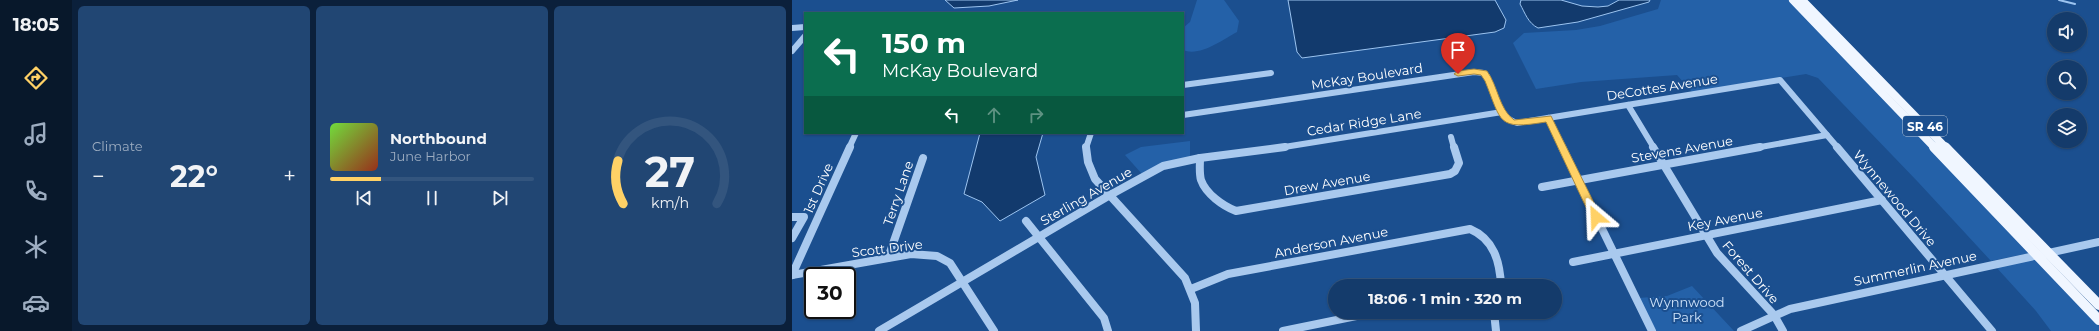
<!DOCTYPE html>
<html lang="en">
<head>
<meta charset="utf-8">
<style>
	:root { --surface:#143b6b; --page:#214673; --text:#f1f3f6; --muted:#9dadc1; --line:#33557e; --accent:#ffd166 }
	body { margin:0; font-family:Montserrat,sans-serif; background:var(--page); color:var(--text); height:100vh; display:flex; flex-direction:column; font-size:15px; white-space:nowrap }
	* { box-sizing:border-box; margin:0 }
	p { font-size:13px; color:var(--muted) }
	.icon { flex:none; width:22px; height:22px; fill:none; stroke:currentColor; stroke-width:2; stroke-linecap:round; stroke-linejoin:round }
	.map { position:relative; flex:1; overflow:hidden }
	.panel { display:flex; flex-direction:column; gap:6px; padding:6px; background:#0b203b; width:720px }
	.panel>* { flex:none }
	.guide { position:absolute; left:12px; top:12px; width:380px; height:122px; border-radius:0px; box-shadow:0 1px 3px #0004,0 0 0 1px var(--line); background:#0b6e4f; color:#fff; overflow:hidden }
	.buttons { position:absolute; left:1255px; top:12px; display:grid; gap:8px }
	.buttons a { display:grid; place-items:center; width:40px; height:40px; border-radius:50%; background:var(--surface); box-shadow:0 1px 3px #0004,0 0 0 1px var(--line); font-size:20px }
	.speed { position:absolute; left:12px; top:267px; display:flex; gap:8px; font-size:20px; font-weight:700; text-align:center }
	.speed>* { display:grid; place-content:center; width:52px; height:52px; border-radius:50%; background:var(--surface); box-shadow:0 1px 3px #0004,0 0 0 1px var(--line); line-height:1 }
	.speed .limit { border:2px solid #111; border-radius:6px; background:#fff; color:#111 }
	.pin { position:absolute; display:grid; place-items:center; width:34px; height:34px; color:#fff; margin:-41px -17px; border-radius:50% 50% 50% 0; rotate:-45deg; box-shadow:0 0 4px #0007 }
	.pin .icon { rotate:45deg }
	.me { position:absolute; width:44px; margin:-22px; rotate:334deg; stroke-linejoin:round; filter:drop-shadow(0 0 3px #0008) }
	.turn { display:flex; align-items:center; gap:14px; height:84px; padding:0 12px; font-size:18px }
	.turn .icon { width:52px; height:52px; stroke-width:2.5 }
	.turn b { display:block; font-size:28px; line-height:34px }
	.lanes { display:flex; align-items:center; height:38px; padding:0 12px; background:#0003; justify-content:center; gap:20px; direction:ltr }
	.lanes .off { opacity:.35 }
	.big { font-size:30px; font-weight:700; line-height:1.1 }
	.panel .widget { flex:1; display:flex; flex-direction:column; justify-content:center; gap:6px; min-width:0; padding:0 14px; border-radius:6px; background:var(--page) }
	.panel .dial { align-items:center; gap:0 }
	.dial svg { height:104px; overflow:visible; fill:none; stroke:var(--line); stroke-width:7; stroke-linecap:round; text-anchor:middle }
	.dial text { fill:var(--text); stroke:none }
	.song { display:flex; align-items:center; gap:12px }
	.cover { width:48px; height:48px; border-radius:6px; background:linear-gradient(135deg,hsl(100 70% 55%),hsl(10 70% 35%)) }
	.played { height:4px; border-radius:2px; background:linear-gradient(90deg,var(--accent) 25%,var(--line) 25%) }
	.keys { display:flex; justify-content:space-around; direction:ltr }
	.heat { display:flex; justify-content:space-between; align-items:center; font-size:22px; direction:ltr }
	.panel .tiles { flex:1; display:grid; gap:6px; grid-template-columns:repeat(3,1fr) }
	.trip { position:absolute; left:536px; top:279px; width:234px; height:40px; border-radius:20px; background:var(--surface); box-shadow:0 1px 3px #0004,0 0 0 1px var(--line); font-weight:700; line-height:40px; text-align:center }
	main { display:flex; flex:1; min-height:0 }
	.tab-bar { display:flex; flex-direction:column; width:72px; justify-content:space-around; align-items:center; background:#08182b; color:var(--muted) }
	.tab-bar .icon { width:28px; height:28px }
	.tab-bar .selected { color:var(--accent) }
	.tab-bar b { font-size:18px; color:var(--text) }
	.map>svg:first-child { display:block }
	.green { fill:#2461a8 }
	.water { fill:#123a6d; stroke:#9cc4f0 }
	.lines { fill:none; stroke-linecap:round; stroke-linejoin:round }
	.stream { stroke:#9cc4f0; stroke-width:2 }
	.minor-far1 { stroke:#a9c9ee; stroke-width:6 }
	.minor { stroke:#a9c9ee; stroke-width:8 }
	.major-far1 { stroke:#f0f6ff; stroke-width:8 }
	.major { stroke:#f0f6ff; stroke-width:10 }
	.route { fill:#ffd166; stroke:#a68842 }
	.labels { text-anchor:middle; dominant-baseline:central; stroke-width:4; stroke-linejoin:round; paint-order:stroke }
	.shield { fill:#1b4f8f; stroke:#bbcadd; stroke-width:1 }
	.shield-label { font-size:12px; font-weight:bold; fill:#fff }
	.street-label { font-size:13px; fill:#fff; stroke:#1b4f8f }
	.park-label { font-size:13px; fill:#cfe3fa; stroke:#1b4f8f }
</style>
</head>
<body>
<main>
<nav class="tab-bar">
<b>18:05</b>
<svg class="icon selected" aria-label="directions" viewBox="0 0 24 24"><path d="M12 3l9 9-9 9-9-9zM9 14v-3h6M13 9l2 2-2 2"/></svg>
<svg class="icon" aria-label="music" viewBox="0 0 24 24"><path d="M9 18V5l10-2v13"/><circle cx="6" cy="18" r="3"/><circle cx="16" cy="16" r="3"/></svg>
<svg class="icon" aria-label="phone" viewBox="0 0 24 24"><path d="M5 4h4l2 5-3 2q2 4 5 5l2-3 5 2v4C11 20 4 13 5 4z"/></svg>
<svg class="icon" aria-label="climate" viewBox="0 0 24 24"><path d="M12 3v18M4 7l16 10M4 17L20 7"/></svg>
<svg class="icon" aria-label="car" viewBox="0 0 24 24"><path d="M5 17H2v-5l4-1 3-4h7l3 4 3 1v5h-3M9 17h6M6 11h13"/><circle cx="7" cy="17" r="2"/><circle cx="17" cy="17" r="2"/></svg>
</nav>
<section class="panel">
<div class="tiles">
<div class="widget"><p>Climate</p>
<div class="heat"><a>−</a><b class="big">22°</b><a>+</a></div>
</div>
<div class="widget">
<div class="song"><i class="cover"></i><div><b>Northbound</b><p>June Harbor</p></div></div>
<div class="played"></div>
<div class="keys"><svg class="icon" aria-label="previous" viewBox="0 0 24 24"><path d="M18 5L8 12l10 7zM5 5v14"/></svg><svg class="icon" aria-label="pause" viewBox="0 0 24 24"><path d="M8 5v14M16 5v14"/></svg><svg class="icon" aria-label="next" viewBox="0 0 24 24"><path d="M6 5l10 7-10 7zM19 5v14"/></svg></div>
</div>
<div class="widget dial"><svg viewBox="0 0 100 80">
<path d="M14 69A42 42 0 1 1 86 69"/>
<path d="M14 69A42 42 0 0 1 10 36" stroke="#ffd166"/>
<text x="50" y="56" font-size="32" font-weight="700">27</text>
<text x="50" y="72" font-size="11">km/h</text>
</svg></div>
</div>
</section>
<div class="map">
<svg width="1307" height="331" viewBox="0 0 1307 331">
	<rect width="100%" height="100%" fill="#1b4f8f"/>
	<g class="green">
		<path d="M405 0H432L447 21 445 32C430 40 408 57 391 50V28L398 22Z"/>
		<path d="M869 0H998L1238 253 1199 261 1126 182 1026 78 1014 74 900 92 885 75 789 82 744 89 721 43 732 33 784 30 808 26 866 9Z"/>
		<path d="M398 141V157L350 174 333 155 349 147Z"/>
		<path d="M1244 258 1307 325V331H1259L1244 311 1204 267Z"/>
		<path d="M900 286 942 331H861L846 298 875 296Z"/>
	</g>
	<g class="water">
		<path d="M153 0H226L197 6 162 8Z"/>
		<path d="M496 0H703L714 20 712 28 703 32 510 58 505 52Z"/>
		<path d="M729 0H769L790 6 806 7 816 6 827 0H858L857 2 786 22 746 28C736 23 733 13 728 4Z"/>
		<path d="M188 133H251L244 157 253 195 208 221 190 202 172 194Z"/>
	</g>
	<g class="lines">
		<path class="stream" d="M1267 0 1283 4"/>
		<g class="minor-far1">
			<path d="M0 28 13 27"/>
			<path d="M0 51 13 36"/>
			<path d="M391 85 479 73"/>
			<path d="M836 105 862 148"/>
			<path d="M391 115 682 72 692 73 695 76C703 93 705 117 725 123L988 80 1046 148"/>
			<path d="M756 118 771 148"/>
			<path d="M659 137 662 148"/>
			<path d="M57 148 64 133"/>
			<path d="M294 148 299 133"/>
			<path d="M486 148 710 112"/>
			<path d="M963 148 1035 135"/>
		</g>
		<g class="minor">
			<path d="M294 147 296 162 303 179 393 278 403 303 404 331"/>
			<path d="M770 147 860 331"/>
			<path d="M861 147 925 253 982 315 991 331"/>
			<path d="M1045 147 1200 331"/>
			<path d="M408 158C408 165 407 173 409 180 414 194 431 206 444 211L658 174 663 171 667 163 662 147"/>
			<path d="M750 187 968 147"/>
			<path d="M0 217H12L0 238"/>
			<path d="M234 221 312 318 316 331"/>
			<path d="M96 258 131 158"/>
			<path d="M781 262 1090 200"/>
			<path d="M0 275 119 254 145 256 158 263 202 331"/>
			<path d="M0 275 58 147"/>
			<path d="M399 289 436 274 678 229C702 239 708 262 709 286"/>
			<path d="M702 312 704 331"/>
			<path d="M87 331 318 195 371 166 408 158 493 147"/>
			<path d="M491 331 584 312"/>
			<path d="M949 331 998 309 1307 242"/>
		</g>
		<g class="major-far1">
			<path d="M1001 0 1143 148"/>
			<path d="M1010 0 1154 148"/>
		</g>
		<g class="major">
			<path d="M1142 147 1307 320"/>
			<path d="M1153 147 1307 305"/>
		</g>
	</g>
	<path class="route" d="M682 69 695 71C706 86 707 109 722 120L759 116 809 217 807 220H800L754 122C705 130 710 123 693 81L689 75 682 74 666 76 662 74 666 71Z"/>
	<g class="labels">
		<rect class="shield" x="1111" y="116" width="44" height="20" rx="3"/>
		<g class="shield-label">
			<text x="1133" y="126">SR 46</text>
		</g>
		<g class="street-label">
			<text transform="translate(575 76) rotate(-9)">McKay Boulevard</text>
			<text transform="translate(870 87) rotate(-9)">DeCottes Avenue</text>
			<text transform="translate(572 122) rotate(-9)">Cedar Ridge Lane</text>
			<text transform="translate(890 149) rotate(-10)">Stevens Avenue</text>
			<text transform="translate(535 183) rotate(-10)">Drew Avenue</text>
			<text transform="translate(26 188) rotate(-66)">1st Drive</text>
			<text transform="translate(106 193) rotate(-71)">Terry Lane</text>
			<text transform="translate(294 196) rotate(-30)">Sterling Avenue</text>
			<text transform="translate(1103 198) rotate(50)">Wynnewood Drive</text>
			<text transform="translate(933 219) rotate(-11)">Key Avenue</text>
			<text transform="translate(539 242) rotate(-11)">Anderson Avenue</text>
			<text transform="translate(95 248) rotate(-7)">Scott Drive</text>
			<text transform="translate(1123 268) rotate(-12)">Summerlin Avenue</text>
			<text transform="translate(959 272) rotate(49)">Forest Drive</text>
		</g>
		<g class="park-label">
			<text x="895" y="302">Wynnwood<tspan x="895" dy="15">Park</tspan></text>
		</g>
	</g>
</svg>
<div class="buttons">
<a><svg class="icon" aria-label="sound" viewBox="0 0 24 24"><path d="M4 9h4l5-4v14l-5-4H4zM17 9q2 3 0 6"/></svg></a>
<a><svg class="icon" aria-label="search" viewBox="0 0 24 24"><circle cx="10" cy="10" r="6"/><path d="M15 15l6 6"/></svg></a>
<a><svg class="icon" aria-label="layers" viewBox="0 0 24 24"><path d="M12 4l9 5-9 5-9-5zM3 14l9 5 9-5"/></svg></a>
</div>
<div class="speed"><div class="limit">30</div></div>
<div class="pin" style="left:666px;top:74px;background:#d93025"><svg class="icon" aria-label="arrive" viewBox="0 0 24 24"><path d="M6 21V4h12l-3 4 3 4H6"/></svg></div>
<svg class="me" style="left:804px;top:217px" viewBox="-20 -20 40 40"><path d="M0-17L14 15 0 8-14 15z" fill="#ffd166" stroke="#fff" stroke-width="4"/></svg>
<div class="trip">18:06 · 1 min · 320 m</div>
<div class="guide">
<div class="turn"><svg class="icon" aria-label="left" viewBox="0 0 24 24"><path d="M17 20v-9H6M10 6l-5 5 5 5"/></svg><div><b>150 m</b>McKay Boulevard</div></div>
<div class="lanes"><svg class="icon" aria-label="left" viewBox="0 0 24 24"><path d="M17 20v-9H6M10 6l-5 5 5 5"/></svg><svg class="icon off" aria-label="ahead" viewBox="0 0 24 24"><path d="M12 20V5M6 11l6-6 6 6"/></svg><svg class="icon off" aria-label="right" viewBox="0 0 24 24"><path d="M7 20v-9h11M14 6l5 5-5 5"/></svg></div>
</div>
</div>
</main>
</body>
</html>
